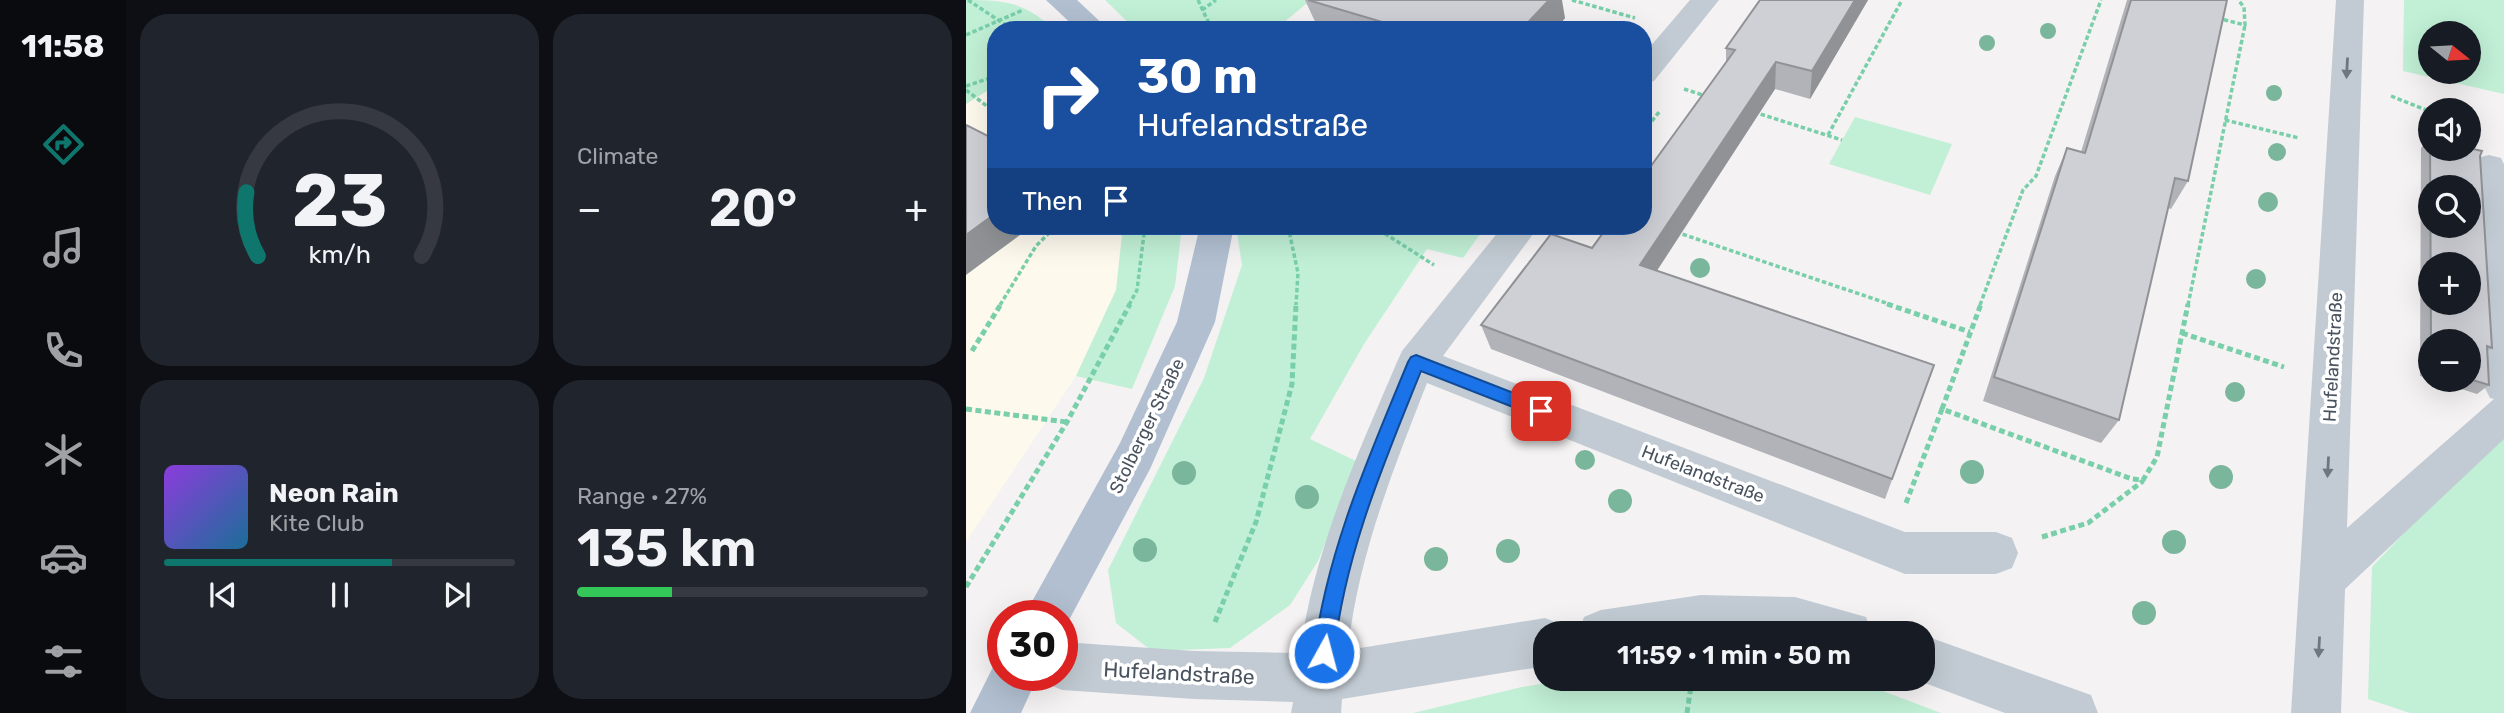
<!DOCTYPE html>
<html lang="en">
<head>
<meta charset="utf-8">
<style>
	:root { --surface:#171b24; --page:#20242c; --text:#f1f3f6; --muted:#9ea1a6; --line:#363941; --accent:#0f766e }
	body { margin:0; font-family:Rubik,sans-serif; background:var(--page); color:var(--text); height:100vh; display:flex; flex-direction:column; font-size:26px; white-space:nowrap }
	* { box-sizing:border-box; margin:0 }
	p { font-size:23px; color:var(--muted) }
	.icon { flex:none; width:38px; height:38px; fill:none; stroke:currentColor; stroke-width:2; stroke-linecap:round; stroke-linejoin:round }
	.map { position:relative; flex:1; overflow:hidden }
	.panel { display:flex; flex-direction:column; gap:14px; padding:14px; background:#0d0f14; width:840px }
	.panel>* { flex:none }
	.guide { position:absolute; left:21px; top:21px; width:665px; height:214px; border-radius:28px; box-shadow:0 7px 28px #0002; background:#1a4fa0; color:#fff; overflow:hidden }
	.needle { width:46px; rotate:108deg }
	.fabs { position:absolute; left:1452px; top:21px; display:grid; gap:14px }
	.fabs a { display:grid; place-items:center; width:63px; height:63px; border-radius:50%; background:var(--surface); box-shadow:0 7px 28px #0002; font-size:35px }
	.speed { position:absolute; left:21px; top:600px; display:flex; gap:14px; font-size:35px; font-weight:700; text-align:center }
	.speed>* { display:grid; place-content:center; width:91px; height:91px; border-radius:50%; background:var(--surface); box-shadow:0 7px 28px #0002; line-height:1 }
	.speed .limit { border:10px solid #d22; background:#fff; color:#111 }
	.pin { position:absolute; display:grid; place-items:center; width:60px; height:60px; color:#fff; margin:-30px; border-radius:14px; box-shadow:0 4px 10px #0006 }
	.me { position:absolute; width:77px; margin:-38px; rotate:7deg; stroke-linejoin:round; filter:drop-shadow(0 0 5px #0008) }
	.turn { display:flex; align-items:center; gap:24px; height:147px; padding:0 35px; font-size:32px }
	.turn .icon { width:91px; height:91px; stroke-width:2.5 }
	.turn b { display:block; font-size:49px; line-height:60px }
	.then { display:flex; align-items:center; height:66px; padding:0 35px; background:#0003; gap:14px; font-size:26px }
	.big { font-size:52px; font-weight:600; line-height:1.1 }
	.panel .tile { flex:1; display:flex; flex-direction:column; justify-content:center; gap:10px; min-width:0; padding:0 24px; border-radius:28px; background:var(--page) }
	.panel .dial { align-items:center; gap:0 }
	.dial svg { height:182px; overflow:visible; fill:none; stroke:var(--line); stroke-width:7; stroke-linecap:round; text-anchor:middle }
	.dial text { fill:var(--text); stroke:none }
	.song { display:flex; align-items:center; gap:21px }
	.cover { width:84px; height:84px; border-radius:10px; background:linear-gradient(135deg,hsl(270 70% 55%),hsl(200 70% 35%)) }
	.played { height:7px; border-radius:4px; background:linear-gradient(90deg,var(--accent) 65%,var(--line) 65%) }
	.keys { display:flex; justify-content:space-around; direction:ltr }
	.heat { display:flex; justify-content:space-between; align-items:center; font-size:38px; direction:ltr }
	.charge { height:10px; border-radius:5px; background:linear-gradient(90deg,#34c759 27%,var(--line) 0) }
	.panel .tiles { flex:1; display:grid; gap:14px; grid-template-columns:repeat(2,1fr) }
	.trip { position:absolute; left:567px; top:621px; width:402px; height:70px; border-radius:28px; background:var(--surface); box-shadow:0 7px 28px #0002; font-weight:600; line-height:70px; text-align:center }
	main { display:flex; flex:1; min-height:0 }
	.menu { display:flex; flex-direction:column; width:126px; justify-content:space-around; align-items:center; background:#090b0e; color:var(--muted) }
	.menu .icon { width:49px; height:49px }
	.menu .selected { color:var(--accent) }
	.menu b { font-size:32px; color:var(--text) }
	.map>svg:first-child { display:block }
	.commercial { fill:#fdf9ed }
	.green { fill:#c1f0d6; fill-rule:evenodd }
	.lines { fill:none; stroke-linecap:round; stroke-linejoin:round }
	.path-far1 { stroke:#78cfa9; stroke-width:3.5; stroke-dasharray:4.5 2.5; stroke-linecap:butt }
	.path { stroke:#78cfa9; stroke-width:5; stroke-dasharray:6 3.5; stroke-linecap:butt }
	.minor { fill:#c2cbd3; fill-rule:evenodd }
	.major { fill:#b1bfd0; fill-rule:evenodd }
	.tree { fill:#7ab69b }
	.wall { fill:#b1b3b8 }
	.shaded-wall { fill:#909296 }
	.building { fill:#ced0d6; stroke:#909296; stroke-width:2; fill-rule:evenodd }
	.oneway { fill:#6d7782 }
	.route { fill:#1a73e8; stroke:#114b97; stroke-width:2 }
	.labels { text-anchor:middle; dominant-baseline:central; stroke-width:7; stroke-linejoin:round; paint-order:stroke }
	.street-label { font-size:18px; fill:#49535f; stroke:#fff }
	.near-street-label { font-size:21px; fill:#49535f; stroke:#fff }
</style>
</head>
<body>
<main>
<nav class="menu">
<b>11:58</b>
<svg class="icon selected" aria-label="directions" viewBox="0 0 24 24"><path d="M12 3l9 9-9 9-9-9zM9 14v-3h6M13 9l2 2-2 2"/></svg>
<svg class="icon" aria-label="music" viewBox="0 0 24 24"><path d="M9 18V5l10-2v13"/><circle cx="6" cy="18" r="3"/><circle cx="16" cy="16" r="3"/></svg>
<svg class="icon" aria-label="phone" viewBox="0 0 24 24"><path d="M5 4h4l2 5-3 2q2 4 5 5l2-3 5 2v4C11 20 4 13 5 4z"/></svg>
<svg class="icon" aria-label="climate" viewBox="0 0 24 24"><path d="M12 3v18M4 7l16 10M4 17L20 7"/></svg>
<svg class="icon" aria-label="car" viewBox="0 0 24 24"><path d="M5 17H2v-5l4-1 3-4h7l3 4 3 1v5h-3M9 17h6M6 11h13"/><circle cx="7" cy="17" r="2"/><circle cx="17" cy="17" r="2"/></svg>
<svg class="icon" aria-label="filters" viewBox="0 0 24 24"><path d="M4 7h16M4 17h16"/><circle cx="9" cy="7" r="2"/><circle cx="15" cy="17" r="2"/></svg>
</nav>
<section class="panel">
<div class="tiles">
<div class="tile dial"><svg viewBox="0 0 100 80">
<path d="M14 69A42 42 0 1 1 86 69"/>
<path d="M14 69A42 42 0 0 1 9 41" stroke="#0f766e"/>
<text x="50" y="56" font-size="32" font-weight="700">23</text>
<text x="50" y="72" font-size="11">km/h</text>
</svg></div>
<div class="tile"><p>Climate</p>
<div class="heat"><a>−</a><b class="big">20°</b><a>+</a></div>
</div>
<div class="tile">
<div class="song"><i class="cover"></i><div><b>Neon Rain</b><p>Kite Club</p></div></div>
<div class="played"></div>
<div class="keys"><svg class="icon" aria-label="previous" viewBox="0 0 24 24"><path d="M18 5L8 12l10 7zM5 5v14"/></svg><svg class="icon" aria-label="pause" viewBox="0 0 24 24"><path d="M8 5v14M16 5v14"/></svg><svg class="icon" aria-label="next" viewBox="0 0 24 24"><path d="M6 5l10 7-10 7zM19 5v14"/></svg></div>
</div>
<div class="tile"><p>Range · 27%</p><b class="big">135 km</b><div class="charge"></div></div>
</div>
</section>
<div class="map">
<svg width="1538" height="713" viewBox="0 0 1538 713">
	<rect width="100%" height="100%" fill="#f4f2f2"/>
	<path class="commercial" d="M28 87 30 226H157L150 290 110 376 0 542V104Z"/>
	<g class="green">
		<path d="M0 0C40 0 58 2 89 30H30V88L27 87 0 104Z"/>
		<path d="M139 0H345L312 27 320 30H170Z"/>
		<path d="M1438 0H1538V94L1437 71ZM1503 33V72H1465V33Z"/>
		<path d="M889 117 986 144 964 195 863 164Z"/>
		<path d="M157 226H216L209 286 166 389 110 376 150 290Z"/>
		<path d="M270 226H520L497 258 461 249 398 344 344 439 392 462 352 561 324 605 264 648 186 651 150 623 142 570 238 378 276 265Z"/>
		<path d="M1538 436V713H1444L1402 699 1406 567 1525 441Z"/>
		<path d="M604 679H885L975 713H447L556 687Z"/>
	</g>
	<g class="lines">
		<g class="path-far1">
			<path d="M2 0 47 30"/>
			<path d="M232 0 246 30"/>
			<path d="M606 0 669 18"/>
			<path d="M236 10 250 0"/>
			<path d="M1251 18 1279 25 1278 7 1272 0"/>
			<path d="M0 35 57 10"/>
			<path d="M0 86 30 76"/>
			<path d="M718 89 740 96"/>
			<path d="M0 90 30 113"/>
			<path d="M1425 96 1465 112"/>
			<path d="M788 112 876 140"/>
			<path d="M1259 120 1333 138"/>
			<path d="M677 132 694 111"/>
			<path d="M862 135 936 0"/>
			<path d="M322 226 332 273 330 305"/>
			<path d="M407 226 468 265"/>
			<path d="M710 232 926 305"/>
			<path d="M34 305 70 246 90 226"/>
			<path d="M163 305 171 290 179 226"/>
			<path d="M1014 305 1057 190 1070 176 1135 0"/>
			<path d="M1222 305 1279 25"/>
		</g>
		<g class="path">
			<path d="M921 304 1004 332"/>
			<path d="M1216 333 1318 367"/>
			<path d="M6 351 35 304"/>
			<path d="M0 409 101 422"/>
			<path d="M976 409 1015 304"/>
			<path d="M940 503 976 409 1166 479 1177 480 1191 457 1222 304"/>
			<path d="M1076 537 1122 523 1177 481"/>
			<path d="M0 587 101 422 164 304"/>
			<path d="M249 622 290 522 326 384 330 304"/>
			<path d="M721 713 726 679"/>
		</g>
		<g class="minor">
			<path d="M724 0H753L688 81 677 83V55Z"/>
			<path d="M1370 0H1398L1381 528 1528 399 1524 398 1518 386 1507 166 1511 158 1523 155 1535 158 1538 164V439L1379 589 1375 713H1325Z"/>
			<path d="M537 226H573L477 356 939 532H1030L1046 538 1052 553 1046 568 1030 574H939L461 383C427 470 392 556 382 650L579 618 596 625 599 634H579V666L376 699 375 713H325L327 702 228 699 96 690 79 683 76 676H96V642L228 651 334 653C348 549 390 458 431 362L436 351Z"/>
			<path d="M735 595 829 597 900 617 906 634H612L618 617 635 610Z"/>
			<path d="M957 635 1125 695 1132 713H1039L948 679H957Z"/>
		</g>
		<g class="major">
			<path d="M80 0H111L143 30H112Z"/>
			<path d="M234 226H268L249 322 184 469 96 633V616H58L154 443 211 322Z"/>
			<path d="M37 656V676H72L55 713H4L31 659Z"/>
		</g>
	</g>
	<g class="tree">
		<circle cx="1082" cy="31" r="8"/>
		<circle cx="1021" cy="43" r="8"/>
		<circle cx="1308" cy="93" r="8"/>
		<circle cx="1311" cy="152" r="9"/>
		<circle cx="1302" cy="202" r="10"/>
		<circle cx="734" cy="268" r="10"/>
		<circle cx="1290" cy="279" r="10"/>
		<circle cx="1269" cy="392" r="10"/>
		<circle cx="619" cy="460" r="10"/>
		<circle cx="1006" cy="472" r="12"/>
		<circle cx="218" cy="473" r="12"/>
		<circle cx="1255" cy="477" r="12"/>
		<circle cx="341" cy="497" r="12"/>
		<circle cx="654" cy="501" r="12"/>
		<circle cx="1208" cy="542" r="12"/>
		<circle cx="179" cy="550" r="12"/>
		<circle cx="542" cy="551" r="12"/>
		<circle cx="470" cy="559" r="12"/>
		<circle cx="1178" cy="613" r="12"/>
	</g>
	<g class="wall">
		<path d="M339 0H583L599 18 589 30H357L352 28Z"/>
		<path d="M794 0H902L844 99 809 89 691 271 968 365 919 499 525 349 515 325 626 248 760 62V48Z"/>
		<path d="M1161 0H1261L1222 181 1205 209 1202 208 1153 420 1135 443 1017 401 1089 176 1101 148 1115 152Z"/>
		<path d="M1464 138 1514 156 1526 348 1521 351 1523 385 1511 394 1467 380H1503V341H1465V379L1454 376 1455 148Z"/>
	</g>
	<g class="shaded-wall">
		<path d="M583 0H596L599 18 589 30H555Z"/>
		<path d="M889 0H902L844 99 846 71Z"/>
		<path d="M810 62 809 89 678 290 674 265Z"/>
		<path d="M30 213V226H66L0 275V235Z"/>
	</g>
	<g class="building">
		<path d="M342 0H583L555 30H443Z"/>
		<path d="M794 0H889L846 71 810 62 674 265 968 365 926 479 515 325 585 234 626 248 642 226H677V177L769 50 760 48Z"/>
		<path d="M1165 0H1261L1222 181 1209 178 1153 420 1028 377 1101 148 1119 153Z"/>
		<path d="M0 125 30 140V213L0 235Z"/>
		<path d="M1464 138 1465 149H1503V148L1516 151 1514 156 1526 348 1521 346 1523 385 1503 379V341H1465ZM1465 187H1503V226H1465ZM1465 264H1503V303H1465Z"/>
	</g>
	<defs><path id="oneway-solid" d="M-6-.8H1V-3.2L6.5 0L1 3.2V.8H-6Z" transform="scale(1.75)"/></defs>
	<g class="oneway">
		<use href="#oneway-solid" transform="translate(1381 68) rotate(93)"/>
		<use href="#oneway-solid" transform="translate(1362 467) rotate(93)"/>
		<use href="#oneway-solid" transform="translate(1353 647) rotate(93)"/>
	</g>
	<path class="route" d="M450 355 581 406 584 411 581 416 575 418 455 371C418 463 379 553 368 653L365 660 358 662 351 660 348 653C361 550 403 457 442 362L445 357Z"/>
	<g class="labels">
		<g class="street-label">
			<text transform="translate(1367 357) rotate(-87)">Hufelandstraße</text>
			<text transform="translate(181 426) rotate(-64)">Stolberger Straße</text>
			<text transform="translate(737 474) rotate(21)">Hufelandstraße</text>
		</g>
		<g class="near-street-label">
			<text transform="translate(213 673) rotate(3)">Hufelandstraße</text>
		</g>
	</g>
</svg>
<div class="fabs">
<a><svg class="needle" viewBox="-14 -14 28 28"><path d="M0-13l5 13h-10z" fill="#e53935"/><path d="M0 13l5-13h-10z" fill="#9ea1a6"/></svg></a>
<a><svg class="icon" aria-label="sound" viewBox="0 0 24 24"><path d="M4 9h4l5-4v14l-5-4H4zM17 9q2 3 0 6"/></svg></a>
<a><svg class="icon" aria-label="search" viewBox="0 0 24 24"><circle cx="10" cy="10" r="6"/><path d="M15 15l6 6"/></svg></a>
<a>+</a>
<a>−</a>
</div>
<div class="speed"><div class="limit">30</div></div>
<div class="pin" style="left:575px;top:411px;background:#d93025"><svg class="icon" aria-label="arrive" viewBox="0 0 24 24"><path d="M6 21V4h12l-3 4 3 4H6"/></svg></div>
<svg class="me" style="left:358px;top:653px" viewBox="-20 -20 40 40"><circle r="17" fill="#1a73e8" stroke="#fff" stroke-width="3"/><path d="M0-11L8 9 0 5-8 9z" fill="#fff"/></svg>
<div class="trip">11:59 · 1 min · 50 m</div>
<div class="guide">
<div class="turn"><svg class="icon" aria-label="right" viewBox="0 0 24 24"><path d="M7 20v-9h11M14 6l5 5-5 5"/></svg><div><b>30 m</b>Hufelandstraße</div></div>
<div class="then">Then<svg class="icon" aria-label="arrive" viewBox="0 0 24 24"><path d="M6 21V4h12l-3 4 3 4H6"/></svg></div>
</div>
</div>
</main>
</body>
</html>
